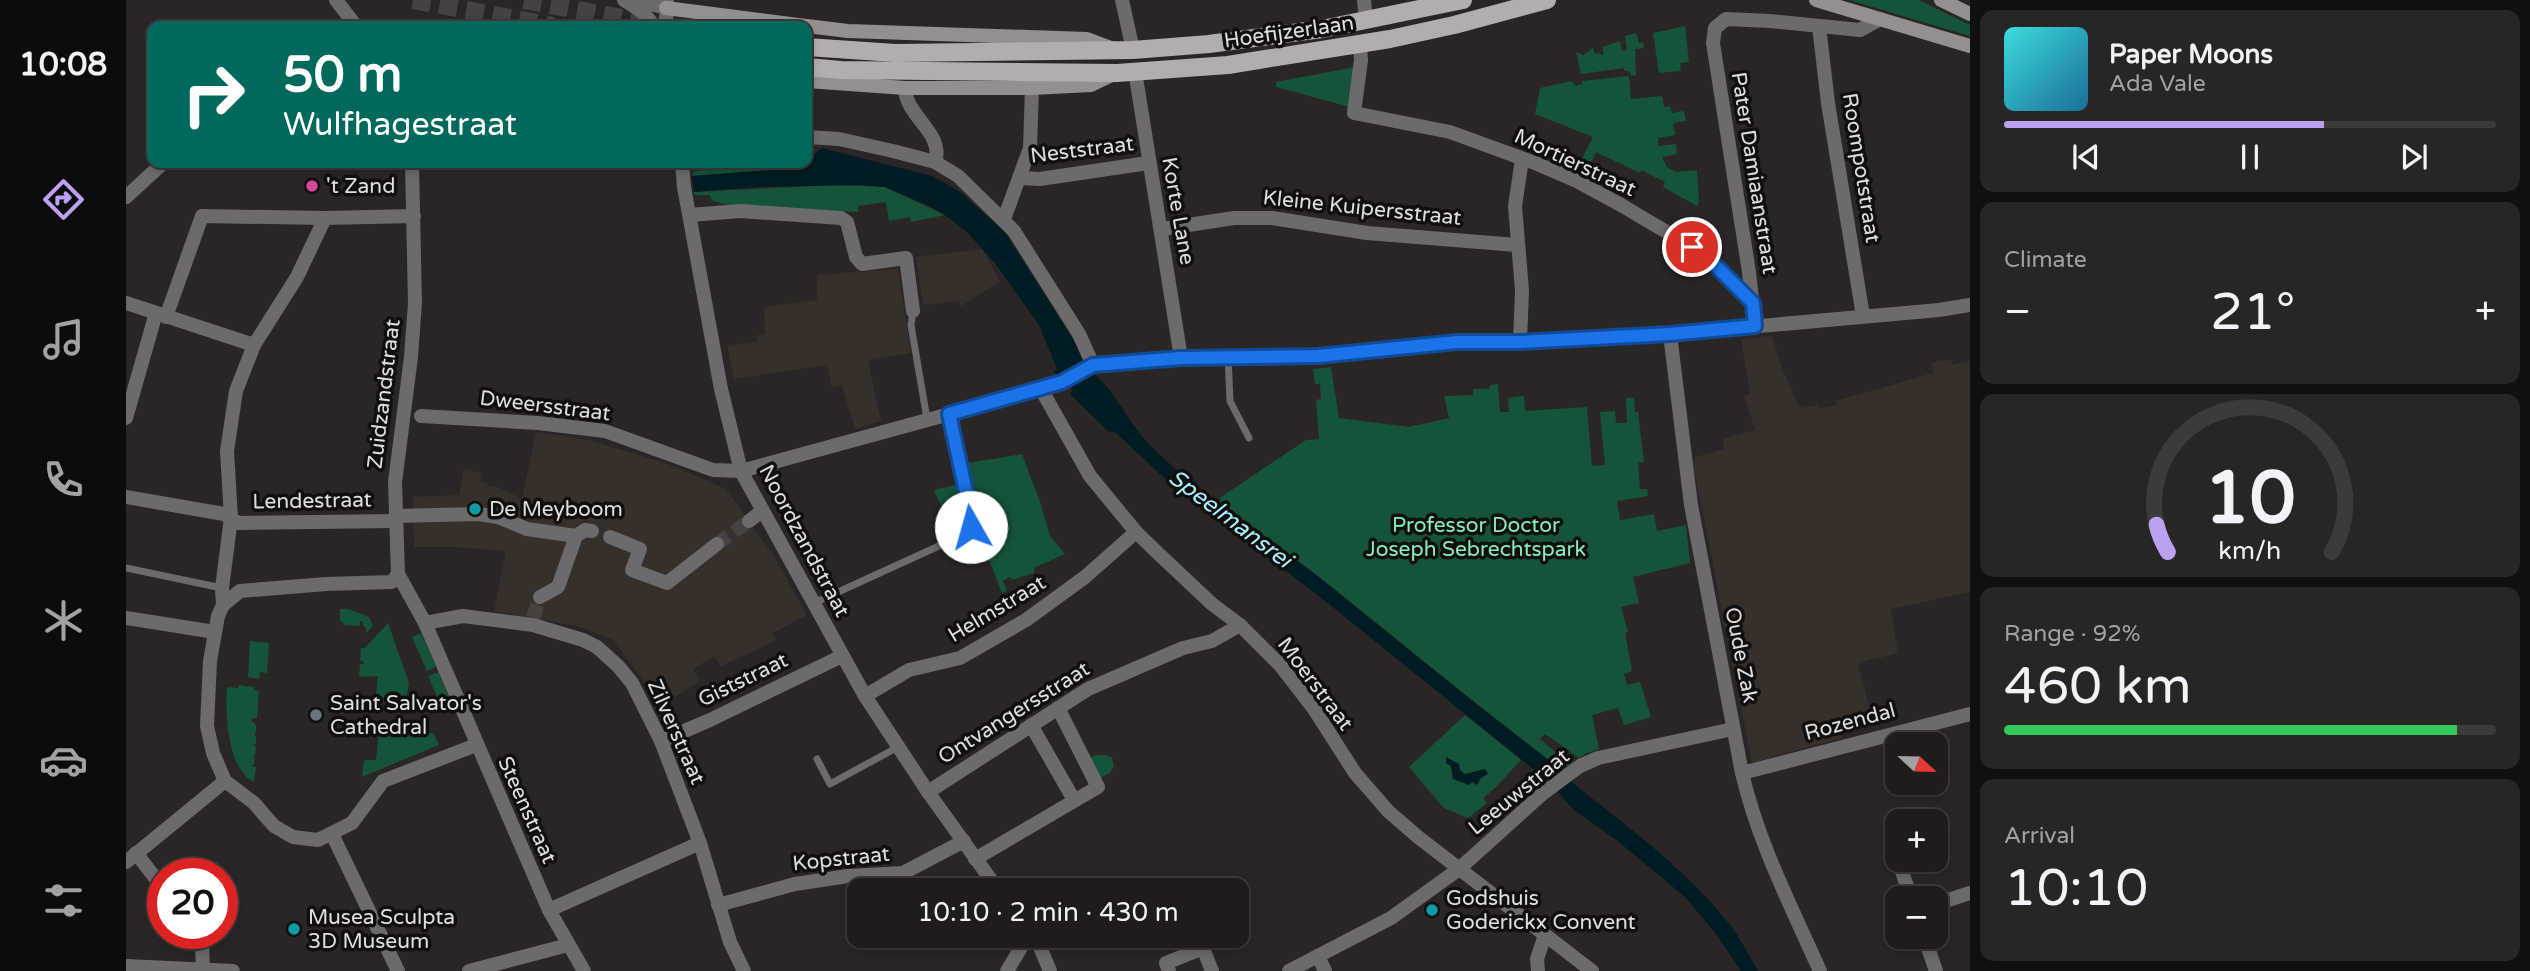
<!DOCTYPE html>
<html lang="en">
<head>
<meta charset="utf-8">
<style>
	:root { --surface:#201c1c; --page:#282525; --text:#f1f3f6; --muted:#a2a1a3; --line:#3d3a3b; --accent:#bca0f2 }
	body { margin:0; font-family:"Varela Round",sans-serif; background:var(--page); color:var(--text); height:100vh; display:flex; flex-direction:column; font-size:26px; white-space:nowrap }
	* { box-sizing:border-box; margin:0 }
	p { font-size:23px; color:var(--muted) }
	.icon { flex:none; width:38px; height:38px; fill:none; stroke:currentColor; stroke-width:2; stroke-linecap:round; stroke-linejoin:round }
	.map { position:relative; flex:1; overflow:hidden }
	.side { display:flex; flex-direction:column; gap:10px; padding:10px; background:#120f0f; width:560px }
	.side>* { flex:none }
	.banner { position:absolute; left:21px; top:21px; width:665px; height:147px; border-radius:14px; box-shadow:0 4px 10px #0003,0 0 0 2px var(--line); background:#00695c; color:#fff; overflow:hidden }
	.needle { width:46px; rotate:112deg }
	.fabs { position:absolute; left:1759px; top:732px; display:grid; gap:14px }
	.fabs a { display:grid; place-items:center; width:63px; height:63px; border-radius:14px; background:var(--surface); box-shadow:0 4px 10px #0003,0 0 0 2px var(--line); font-size:35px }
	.speed { position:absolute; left:21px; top:858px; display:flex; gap:14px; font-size:35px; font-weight:700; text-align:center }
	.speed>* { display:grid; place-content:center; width:91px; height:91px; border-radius:50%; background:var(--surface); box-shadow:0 4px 10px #0003,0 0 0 2px var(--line); line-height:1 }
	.speed .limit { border:10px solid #d22; background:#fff; color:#111 }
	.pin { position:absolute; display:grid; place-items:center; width:60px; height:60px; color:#fff; margin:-30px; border:4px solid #fff; border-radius:50%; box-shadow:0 2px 7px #0007 }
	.me { position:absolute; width:77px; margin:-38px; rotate:353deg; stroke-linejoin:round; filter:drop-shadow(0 0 5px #0008) }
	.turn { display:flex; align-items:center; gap:24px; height:147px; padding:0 21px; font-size:32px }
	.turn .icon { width:91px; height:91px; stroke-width:2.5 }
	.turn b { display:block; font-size:49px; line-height:60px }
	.big { font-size:52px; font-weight:600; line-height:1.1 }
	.side .tile { flex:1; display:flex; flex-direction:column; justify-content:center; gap:10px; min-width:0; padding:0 24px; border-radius:14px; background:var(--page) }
	.side .dial { align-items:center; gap:0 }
	.dial svg { height:182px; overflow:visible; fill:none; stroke:var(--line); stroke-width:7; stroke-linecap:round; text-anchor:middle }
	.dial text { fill:var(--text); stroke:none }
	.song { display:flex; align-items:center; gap:21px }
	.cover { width:84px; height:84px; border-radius:10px; background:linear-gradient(135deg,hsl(180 70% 55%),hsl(200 70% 35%)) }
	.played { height:7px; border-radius:4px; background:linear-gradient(90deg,var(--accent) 65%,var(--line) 65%) }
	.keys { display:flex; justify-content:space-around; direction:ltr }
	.heat { display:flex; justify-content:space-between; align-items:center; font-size:38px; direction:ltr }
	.charge { height:10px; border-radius:5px; background:linear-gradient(90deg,#34c759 92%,var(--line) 0) }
	.trip { position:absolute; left:721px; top:878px; width:402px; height:70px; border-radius:14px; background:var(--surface); box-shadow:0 4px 10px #0003,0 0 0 2px var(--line); font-weight:600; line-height:70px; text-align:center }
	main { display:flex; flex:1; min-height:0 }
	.tabs { display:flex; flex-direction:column; width:126px; justify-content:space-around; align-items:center; background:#0d0b0b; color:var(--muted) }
	.tabs .icon { width:49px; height:49px }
	.tabs .active { color:var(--accent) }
	.tabs b { font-size:32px; color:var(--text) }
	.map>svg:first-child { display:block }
	.built { fill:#372f2a }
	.green { fill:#155439 }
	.water { fill:#011c22 }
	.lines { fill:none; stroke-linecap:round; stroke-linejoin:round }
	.street-tunnel { stroke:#454241; stroke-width:14; stroke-dasharray:14 7; stroke-linecap:butt }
	.primary-tunnel { stroke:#454241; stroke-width:18; stroke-dasharray:18 9; stroke-linecap:butt }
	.lane { stroke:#6c6a6a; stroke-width:7 }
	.street { stroke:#6c6a6a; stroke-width:14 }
	.secondary { stroke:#949090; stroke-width:14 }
	.primary { stroke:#b2aeae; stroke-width:18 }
	.route-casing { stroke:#114b97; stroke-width:18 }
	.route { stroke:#1a73e8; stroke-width:12 }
	.hotel-dot { fill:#d1479c; stroke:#11100f; stroke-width:2.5 }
	.culture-dot { fill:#0f9aa8; stroke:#11100f; stroke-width:2.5 }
	.worship-dot { fill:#6b7280; stroke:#11100f; stroke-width:2.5 }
	.labels { text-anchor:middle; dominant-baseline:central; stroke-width:7; stroke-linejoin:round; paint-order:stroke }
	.street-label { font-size:21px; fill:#e1dfde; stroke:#11100f }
	.poi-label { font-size:21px; fill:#e1dfde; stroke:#11100f; text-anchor:start }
	.park-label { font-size:21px; fill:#89ecbb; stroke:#11100f }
	.water-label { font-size:23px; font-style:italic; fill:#aaeefe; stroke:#11100f }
</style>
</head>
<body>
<main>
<nav class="tabs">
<b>10:08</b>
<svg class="icon active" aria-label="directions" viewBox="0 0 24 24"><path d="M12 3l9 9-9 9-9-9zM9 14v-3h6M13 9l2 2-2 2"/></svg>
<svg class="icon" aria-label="music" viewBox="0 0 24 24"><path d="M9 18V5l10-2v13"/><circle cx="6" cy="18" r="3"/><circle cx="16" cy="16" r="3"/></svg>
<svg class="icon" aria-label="phone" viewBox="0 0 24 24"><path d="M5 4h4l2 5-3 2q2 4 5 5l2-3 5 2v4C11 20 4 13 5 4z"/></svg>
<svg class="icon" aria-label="climate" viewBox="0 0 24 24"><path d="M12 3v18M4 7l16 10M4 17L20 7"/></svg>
<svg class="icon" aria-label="car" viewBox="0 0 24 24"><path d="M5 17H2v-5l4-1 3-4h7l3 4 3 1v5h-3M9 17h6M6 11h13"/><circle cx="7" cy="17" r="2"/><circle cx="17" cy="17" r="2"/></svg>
<svg class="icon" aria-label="filters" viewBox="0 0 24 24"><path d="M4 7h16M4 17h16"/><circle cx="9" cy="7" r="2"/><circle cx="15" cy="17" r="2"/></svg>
</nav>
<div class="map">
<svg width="1844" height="971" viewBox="0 0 1844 971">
	<rect width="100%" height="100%" fill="#2a2625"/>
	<g class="built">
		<path d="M856 249 874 281 835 306 832 301 797 305 790 257Z"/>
		<path d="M772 269 785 353 742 361 755 421 729 429 716 385 706 388 701 365 608 379 601 345 631 342V335L639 334 638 307 691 300V275Z"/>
		<path d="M1646 336 1656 368 1674 408 1691 405 1693 409 1711 405 1710 401 1807 373 1806 362 1825 360 1826 365 1844 361V592L1765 609 1772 653 1732 663 1745 713 1742 714V717L1714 723 1716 738 1626 763 1568 468 1569 457 1598 449 1597 439 1629 430 1618 396 1624 394 1615 339Z"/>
		<path d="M410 432 463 440 542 464 600 489 648 556 681 615 647 633 650 641 595 666 588 656 567 669 574 681 530 709 518 682 488 640 450 626 368 611 380 551 327 547H288L287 497 333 495 338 469 355 473 354 481 361 483V486L372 487 396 499Z"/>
	</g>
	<g class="green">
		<path d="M1723 0H1793L1844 25V36Z"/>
		<path d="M1559 26 1563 62 1554 63 1555 71 1533 73 1527 33Z"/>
		<path d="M1510 33 1513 43 1517 42 1518 48 1509 49 1510 75 1505 76 1503 71H1498V68L1455 74 1450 52 1457 55 1467 48 1469 54 1474 53 1475 55 1478 54 1476 47 1494 41 1496 51 1501 50 1499 36Z"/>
		<path d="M1229 67 1224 107 1150 87V82Z"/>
		<path d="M1503 76 1505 99 1536 96 1538 107 1544 106 1546 113 1558 111 1560 121 1547 123 1549 135 1532 138V146L1550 144 1551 154 1536 157 1541 167 1550 172 1571 170 1573 202 1571 206 1537 187 1539 182 1515 170 1514 173 1470 152 1465 163 1456 159 1467 137 1409 114 1414 88 1445 81 1450 86 1456 84V81Z"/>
		<path d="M632 163H678L672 168 566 176 568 171 623 167 632 166Z"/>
		<path d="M708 185 759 187 819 215 785 222 784 217 763 221 760 202 732 206V212L603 205 587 201 583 195H568V192Z"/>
		<path d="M1205 367 1213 418 1283 427 1323 418 1318 396 1347 395V389H1363L1364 385 1372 384 1374 412H1383L1382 398 1398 396 1399 411 1461 407 1466 466 1479 465 1474 412 1489 411 1490 423H1501L1500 398H1508L1509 412H1512L1518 462 1512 463 1514 489H1521L1522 496 1491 501 1494 520 1528 514 1531 531 1560 525 1564 563 1507 577 1513 603 1495 607 1502 632 1499 633 1506 671 1498 674 1501 685 1514 682 1525 717 1498 725 1492 708 1466 715 1473 749 1461 753 1453 758 1419 734 1414 739 1428 751 1448 762 1436 770C1320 683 1211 586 1093 502L1095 497 1180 440 1193 439 1190 400 1195 399 1194 384H1189L1187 369Z"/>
		<path d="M896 454 914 502 924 536 939 554 908 568V573L886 580 884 577 877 581 881 591 876 593 852 532 836 464Z"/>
		<path d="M833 484 841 514 819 515 808 490Z"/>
		<path d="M214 609H223L243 617 247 626 240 633V627L237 626V621H234V626L217 625V622L214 621Z"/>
		<path d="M262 623 283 683 279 706 269 707 259 704 254 695 250 694 252 676 233 677 234 664H238L237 661 234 660 235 648H239Z"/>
		<path d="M295 633 310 667 301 671 286 637Z"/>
		<path d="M124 641 143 643 141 673 134 672 133 679 122 677Z"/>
		<path d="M312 672 327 707 317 711 302 676Z"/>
		<path d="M113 685 128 687V690L133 691 131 718H126V721L130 725V732L128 735 130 736V744L127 745 130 747 129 755 127 757 129 758 127 767H130L128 782C101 769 99 713 101 687L112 688Z"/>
		<path d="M1339 715 1395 760 1370 787 1357 798 1361 803 1342 818 1318 808 1283 767Z"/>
		<path d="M260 720 279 723 282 732 307 733 313 745 236 777 238 760H250L254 724H259Z"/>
		<path d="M969 755H980L986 758 988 766 984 773 974 778 964 758Z"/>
	</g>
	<g class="water">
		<path d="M696 148 806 176 834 192 878 231 954 350C957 367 971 375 981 387 996 406 1006 426 1022 443 1074 497 1141 535 1198 581 1277 645 1355 709 1436 770L1448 784C1503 828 1560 869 1604 925 1615 939 1623 956 1632 971H1615L1590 934 1559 897 1493 842 1448 810 1422 781 1203 604 1035 475 988 431 984 433 944 394 947 389 927 371 931 369 913 325 868 262 841 232 819 215 801 205 759 187 735 185 631 187 568 192 566 176 672 168Z"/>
		<path d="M1320 757 1333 764 1334 770 1339 774 1359 769 1362 774 1355 778 1351 785 1346 782 1343 785 1327 779 1325 766 1320 763Z"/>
	</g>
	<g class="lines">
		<g class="street-tunnel">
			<path d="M591 544 623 521"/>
			<path d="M407 618 414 597"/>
		</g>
		<g class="primary-tunnel">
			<path d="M287 0 427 26"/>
			<path d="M398 0 539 26"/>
		</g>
		<g class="lane">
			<path d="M787 311 785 325 801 419"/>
			<path d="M1102 357 1104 401 1123 438"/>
			<path d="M0 568 96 588"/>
			<path d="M688 603 837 535 845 527 846 519 823 414"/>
			<path d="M691 759 704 784 772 747"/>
		</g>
		<g class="street">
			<path d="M210 0 230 26"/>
			<path d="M498 0C509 7 522 14 527 26"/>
			<path d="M509 0 540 8"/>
			<path d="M996 0 1007 50"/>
			<path d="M1238 0 1240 21"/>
			<path d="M540 26 541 0"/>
			<path d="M1693 26 1702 103 1737 316"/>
			<path d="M1234 45 1235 60 1228 113 1324 132 1409 163 1451 181 1495 205 1566 247 1584 260 1627 303"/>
			<path d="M1009 71 1055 358"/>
			<path d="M779 88C779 116 819 133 809 162"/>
			<path d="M681 137 713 139 767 151 809 162 832 176 888 231 953 334 967 365"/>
			<path d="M286 163 289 303 285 357 269 482 272 574 299 623 423 910 458 971"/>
			<path d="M556 163 558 187 595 389 615 471 739 696 802 792 873 891"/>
			<path d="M894 178 914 179 1022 163"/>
			<path d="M0 197 37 163"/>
			<path d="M564 215 614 211 715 218 721 222 730 257 736 264 780 258 787 311"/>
			<path d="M878 219 904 148 906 88"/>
			<path d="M1036 229 1108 218H1146L1241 233 1391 245"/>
			<path d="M0 303 128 345"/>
			<path d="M40 317 76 216 199 218 288 216"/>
			<path d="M1629 326 1623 272 1587 43 1589 28 1600 19 1644 21 1734 30 1754 19"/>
			<path d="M1544 334 1565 505 1616 773C1632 842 1665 906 1694 971"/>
			<path d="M1394 342 1396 290 1389 206 1396 159"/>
			<path d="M915 389 964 476 1010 532 1036 557 1086 604 1114 625 1154 665 1188 709 1229 773 1262 811 1292 837 1466 971"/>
			<path d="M295 416 412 423 479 431 587 470 615 471 915 389 936 382 967 365 1055 358 1192 356 1331 342H1394L1544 334 1813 310 1844 305"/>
			<path d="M0 418 30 313"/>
			<path d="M0 497 98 514 112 523 269 521"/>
			<path d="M269 516 353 514 372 517 401 529 450 536"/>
			<path d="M623 521 636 511"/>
			<path d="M484 537 514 549 506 570 541 583 591 544"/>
			<path d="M272 574 266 582 200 584 114 591 97 605 92 616 84 661 81 726 87 753 99 781 128 803 148 826 167 837 192 840 226 823 257 781 350 745"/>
			<path d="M414 597 432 587 450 536 459 530 466 531"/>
			<path d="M97 605 96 588 105 518 101 451 110 391 128 345 171 277 199 218"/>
			<path d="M0 618 89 632"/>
			<path d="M299 623 337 616 407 625 457 640 471 647 492 666 506 683 535 741 574 843 604 942 618 971"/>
			<path d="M739 696 783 670 834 658 900 620 959 577 1010 532"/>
			<path d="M905 725 948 800"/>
			<path d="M535 741 584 720 716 656"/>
			<path d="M1616 773 1844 714"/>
			<path d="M802 792 962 689 1057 648 1086 641 1114 625"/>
			<path d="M206 834 272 971"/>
			<path d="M10 853 37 888"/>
			<path d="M849 859 972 787 932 708"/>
			<path d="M1772 860 1785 898"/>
			<path d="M0 862 99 781"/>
			<path d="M1810 904 1844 893"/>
			<path d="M592 905 669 884 722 876 777 873 838 841"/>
			<path d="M423 910 574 843"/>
			<path d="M70 933 76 946 77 969"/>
			<path d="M906 936 914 947 924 971"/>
			<path d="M1798 936 1810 971"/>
			<path d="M1192 956 1199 971"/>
			<path d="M0 966 107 971"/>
			<path d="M343 971 442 945"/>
			<path d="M881 971 902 936"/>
			<path d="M1043 971 1040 963 1077 948 1086 971"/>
			<path d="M1163 971 1265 918 1333 869 1415 795 1454 766 1472 758 1607 729"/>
			<path d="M1412 971 1411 959 1419 935"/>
		</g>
		<g class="secondary">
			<path d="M1690 0 1844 46"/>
			<path d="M1815 0 1844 14"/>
			<path d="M540 8 680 26"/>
			<path d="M681 26 722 31 961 39 985 48"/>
			<path d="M681 81 779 88H906L965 85 988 74"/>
		</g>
		<g class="primary">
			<path d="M681 47 769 53 1007 50 1083 44 1196 29 1337 0"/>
			<path d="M681 67 715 70 991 73 1102 65 1264 39 1328 25 1421 0"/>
		</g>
	</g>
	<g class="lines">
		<defs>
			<path id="route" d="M845 527 846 519 823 414 936 382 967 365 1055 358 1192 356 1331 342H1394L1544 334 1629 326 1627 303 1584 260 1566 247"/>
		</defs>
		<use href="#route" class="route-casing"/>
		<use href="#route" class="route"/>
	</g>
	<circle class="hotel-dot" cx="186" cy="186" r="7"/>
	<g class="culture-dot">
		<circle cx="349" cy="509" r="7"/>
		<circle cx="1306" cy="910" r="7"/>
		<circle cx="168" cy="929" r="7"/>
	</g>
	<circle class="worship-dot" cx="190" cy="715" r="7"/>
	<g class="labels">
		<g class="street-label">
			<text transform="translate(1163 32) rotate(-8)">Hoefijzerlaan</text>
			<text transform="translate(956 150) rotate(-7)">Neststraat</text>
			<text transform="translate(1449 163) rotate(25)">Mortierstraat</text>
			<text transform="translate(1735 168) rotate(81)">Roompotstraat</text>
			<text transform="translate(1628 173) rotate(81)">Pater Damiaanstraat</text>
			<text transform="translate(1236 208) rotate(6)">Kleine Kuipersstraat</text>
			<text transform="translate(1052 211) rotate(80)">Korte Lane</text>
			<text transform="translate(258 394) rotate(-83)">Zuidzandstraat</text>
			<text transform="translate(419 406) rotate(7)">Dweersstraat</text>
			<text transform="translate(186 501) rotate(-1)">Lendestraat</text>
			<text transform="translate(678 541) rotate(62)">Noordzandstraat</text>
			<text transform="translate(871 609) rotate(-31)">Helmstraat</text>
			<text transform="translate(1615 655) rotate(79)">Oude Zak</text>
			<text transform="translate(617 680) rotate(-26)">Giststraat</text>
			<text transform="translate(1189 684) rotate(53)">Moerstraat</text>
			<text transform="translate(888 713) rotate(-32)">Ontvangersstraat</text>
			<text transform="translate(1724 722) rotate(-15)">Rozendal</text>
			<text transform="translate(550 732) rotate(66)">Zilverstraat</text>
			<text transform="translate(1393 792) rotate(-39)">Leeuwstraat</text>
			<text transform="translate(401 810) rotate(66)">Steenstraat</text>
			<text transform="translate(715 859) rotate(-6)">Kopstraat</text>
		</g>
		<g class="poi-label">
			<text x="200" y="186">'t Zand</text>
			<text x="363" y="509">De Meyboom</text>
			<text x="204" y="703">Saint Salvator's<tspan x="204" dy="24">Cathedral</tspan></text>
			<text x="1320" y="898">Godshuis<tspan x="1320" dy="24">Goderickx Convent</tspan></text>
			<text x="182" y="917">Musea Sculpta<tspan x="182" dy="24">3D Museum</tspan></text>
		</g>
		<g class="park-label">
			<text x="1350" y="525">Professor Doctor<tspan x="1350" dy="24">Joseph Sebrechtspark</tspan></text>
		</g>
		<g class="water-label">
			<text transform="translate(1104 519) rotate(37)">Speelmansrei</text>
		</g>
	</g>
</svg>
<div class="fabs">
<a><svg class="needle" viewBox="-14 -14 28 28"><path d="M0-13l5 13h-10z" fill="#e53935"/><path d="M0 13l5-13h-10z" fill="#a2a1a3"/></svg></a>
<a>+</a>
<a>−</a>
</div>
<div class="speed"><div class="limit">20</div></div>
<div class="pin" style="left:1566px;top:247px;background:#d93025"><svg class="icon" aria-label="arrive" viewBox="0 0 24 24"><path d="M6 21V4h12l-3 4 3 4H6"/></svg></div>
<svg class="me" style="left:845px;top:527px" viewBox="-20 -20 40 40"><circle r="19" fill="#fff"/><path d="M0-13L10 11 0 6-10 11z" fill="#1a73e8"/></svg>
<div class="trip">10:10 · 2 min · 430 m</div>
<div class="banner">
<div class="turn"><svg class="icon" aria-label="right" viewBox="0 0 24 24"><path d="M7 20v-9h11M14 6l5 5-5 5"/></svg><div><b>50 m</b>Wulfhagestraat</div></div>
</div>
</div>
<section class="side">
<div class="tile">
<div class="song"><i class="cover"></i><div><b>Paper Moons</b><p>Ada Vale</p></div></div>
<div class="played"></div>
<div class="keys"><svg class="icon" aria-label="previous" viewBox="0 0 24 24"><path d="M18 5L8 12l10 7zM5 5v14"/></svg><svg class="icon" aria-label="pause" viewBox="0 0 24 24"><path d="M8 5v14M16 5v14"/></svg><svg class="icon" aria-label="next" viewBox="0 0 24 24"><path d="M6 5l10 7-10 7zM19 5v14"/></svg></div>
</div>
<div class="tile"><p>Climate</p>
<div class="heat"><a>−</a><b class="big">21°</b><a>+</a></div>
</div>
<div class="tile dial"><svg viewBox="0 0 100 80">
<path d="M14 69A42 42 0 1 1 86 69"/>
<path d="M14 69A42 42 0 0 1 9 57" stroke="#bca0f2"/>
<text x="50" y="56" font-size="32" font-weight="700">10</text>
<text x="50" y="72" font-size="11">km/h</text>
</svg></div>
<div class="tile"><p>Range · 92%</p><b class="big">460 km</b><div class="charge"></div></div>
<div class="tile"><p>Arrival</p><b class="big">10:10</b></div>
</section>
</main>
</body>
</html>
